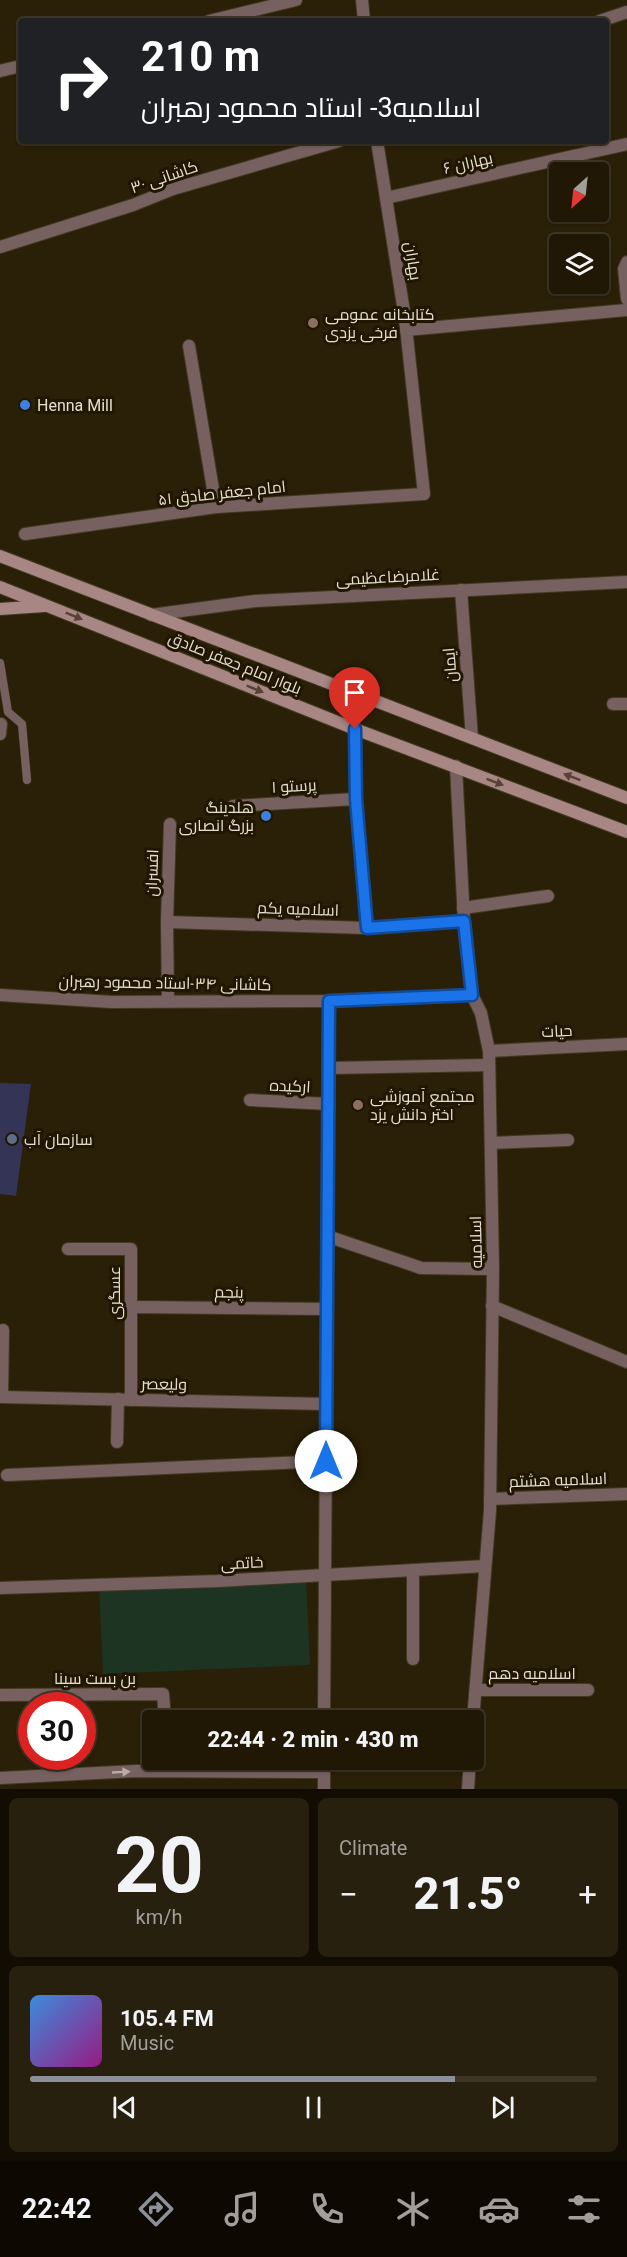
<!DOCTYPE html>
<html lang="en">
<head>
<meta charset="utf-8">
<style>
	:root { --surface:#201705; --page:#28200f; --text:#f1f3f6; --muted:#a29f9a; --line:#3d3627; --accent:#8c9099 }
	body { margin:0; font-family:Roboto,Cairo,sans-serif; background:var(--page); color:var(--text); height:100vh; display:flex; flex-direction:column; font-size:22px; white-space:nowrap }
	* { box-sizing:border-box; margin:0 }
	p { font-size:20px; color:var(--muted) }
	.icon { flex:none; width:33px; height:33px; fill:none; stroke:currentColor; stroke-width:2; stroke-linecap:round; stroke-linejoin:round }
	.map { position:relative; height:1789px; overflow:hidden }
	.drawer { display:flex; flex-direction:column; gap:9px; padding:9px; background:#120d03; flex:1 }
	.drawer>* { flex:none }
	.banner { position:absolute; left:18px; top:18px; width:591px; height:126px; border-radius:6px; box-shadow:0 2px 4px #0004,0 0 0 2px var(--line); background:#202124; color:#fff; overflow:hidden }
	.needle { width:39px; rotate:207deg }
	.fabs { position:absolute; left:549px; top:162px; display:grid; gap:12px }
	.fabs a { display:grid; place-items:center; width:60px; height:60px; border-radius:6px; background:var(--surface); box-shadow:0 2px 4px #0004,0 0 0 2px var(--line); font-size:30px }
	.speed { position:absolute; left:18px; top:1692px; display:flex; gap:12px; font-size:30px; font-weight:700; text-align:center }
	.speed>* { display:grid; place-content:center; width:78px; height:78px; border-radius:50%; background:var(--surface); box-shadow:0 2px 4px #0004,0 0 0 2px var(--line); line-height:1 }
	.speed .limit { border:9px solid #d22; background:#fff; color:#111 }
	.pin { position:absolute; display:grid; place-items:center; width:51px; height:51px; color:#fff; margin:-62px -26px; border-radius:50% 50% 50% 0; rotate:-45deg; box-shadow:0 0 6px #0007 }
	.pin .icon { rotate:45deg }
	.me { position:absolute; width:66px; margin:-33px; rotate:0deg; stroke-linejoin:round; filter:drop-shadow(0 0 4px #0008) }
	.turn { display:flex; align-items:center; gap:21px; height:126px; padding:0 24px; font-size:27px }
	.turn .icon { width:78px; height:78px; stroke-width:2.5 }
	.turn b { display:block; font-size:42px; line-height:51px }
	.big { font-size:45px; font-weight:800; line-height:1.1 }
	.drawer .widget { flex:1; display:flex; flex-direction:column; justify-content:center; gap:9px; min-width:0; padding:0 21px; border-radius:9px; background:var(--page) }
	.drawer .dial { align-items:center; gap:0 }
	.dial b { font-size:78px; line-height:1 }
	.song { display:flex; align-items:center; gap:18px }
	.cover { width:72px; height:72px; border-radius:9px; background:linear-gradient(135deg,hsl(210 70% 55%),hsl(310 70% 35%)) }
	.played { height:6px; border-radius:3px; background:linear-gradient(90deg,var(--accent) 75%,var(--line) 75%) }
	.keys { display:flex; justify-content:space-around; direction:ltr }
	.heat { display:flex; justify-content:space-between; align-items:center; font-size:33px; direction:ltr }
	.drawer .tiles { flex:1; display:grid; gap:9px; grid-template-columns:1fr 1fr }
	.widget:last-child { grid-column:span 2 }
	.trip { position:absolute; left:142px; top:1710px; width:342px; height:60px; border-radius:6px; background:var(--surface); box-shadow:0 2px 4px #0004,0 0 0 2px var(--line); font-weight:800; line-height:60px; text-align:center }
	.menu { display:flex; height:96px; justify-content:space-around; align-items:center; background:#0d0902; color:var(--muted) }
	.menu .icon { width:42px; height:42px }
	.menu .on { color:var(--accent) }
	.menu b { font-size:27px; color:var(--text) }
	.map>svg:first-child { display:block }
	.green { fill:#1d3423 }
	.building { fill:#343457 }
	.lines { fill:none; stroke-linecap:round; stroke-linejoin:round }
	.service-casing { stroke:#443a23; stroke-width:9 }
	.minor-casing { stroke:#443a23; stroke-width:14 }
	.secondary-casing { stroke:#443a23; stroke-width:14 }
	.service { stroke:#766160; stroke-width:8 }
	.minor { stroke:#766160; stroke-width:12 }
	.secondary { stroke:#a78684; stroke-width:12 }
	.oneway { fill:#564335 }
	.oneway2 { fill:#b9ada4 }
	.route-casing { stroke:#114b97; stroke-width:15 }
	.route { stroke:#1a73e8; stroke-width:10 }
	.education-dot { fill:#8d6e63; stroke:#201601; stroke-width:2 }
	.shop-dot { fill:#3f7fe0; stroke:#201601; stroke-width:2 }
	.service-dot { fill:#5c6f8a; stroke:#201601; stroke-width:2 }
	.labels { text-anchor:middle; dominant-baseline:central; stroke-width:6; stroke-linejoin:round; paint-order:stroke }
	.street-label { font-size:16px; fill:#e6dfd1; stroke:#201601 }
	.poi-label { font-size:16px; fill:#e6dfd1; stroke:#201601; text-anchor:start }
</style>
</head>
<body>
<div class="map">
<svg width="627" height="1789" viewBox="0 0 627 1789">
	<rect width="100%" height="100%" fill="#2a1f07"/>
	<path class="green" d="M306 1577 310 1665 103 1674 99 1586Z"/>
	<path class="building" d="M0 1083 31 1084 16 1196 0 1194Z"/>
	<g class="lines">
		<defs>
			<path id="service" d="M0 663 8 712 22 724 27 780"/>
			<g id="minor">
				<path d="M362 0 364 21"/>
				<path d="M209 21 296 0"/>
				<path d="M600 21 627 12"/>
				<path d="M0 71 21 66"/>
				<path d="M386 198 627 144"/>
				<path d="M0 247 133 205 173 189 339 141"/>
				<path d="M627 262 624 269 627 299"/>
				<path d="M406 330 627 310"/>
				<path d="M189 346 216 507"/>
				<path d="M25 534 216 507 424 494 405 318 377 141"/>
				<path d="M461 590 472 738"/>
				<path d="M151 615 255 601 627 582"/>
				<path d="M613 704H627"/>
				<path d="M355 729 356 799 367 928"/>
				<path d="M0 734 1 724"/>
				<path d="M456 766 464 921 472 995 481 1013 489 1051 493 1269 490 1511 473 1720"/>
				<path d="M233 806 356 799"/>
				<path d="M463 908 548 896"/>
				<path d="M167 922 367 928 464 921"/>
				<path d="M0 995 112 1002 329 1001 472 995"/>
				<path d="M168 1001 167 922 170 824"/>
				<path d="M489 1051 627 1044"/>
				<path d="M329 1068 489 1065"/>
				<path d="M250 1100 329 1104"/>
				<path d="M491 1143 568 1140"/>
				<path d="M327 1236 421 1268 493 1269"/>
				<path d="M68 1249H131V1400"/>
				<path d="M492 1306 627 1362"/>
				<path d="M131 1307 327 1309"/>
				<path d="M0 1397 326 1404"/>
				<path d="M2 1397 3 1330"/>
				<path d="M117 1442 118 1399"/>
				<path d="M7 1475 326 1461"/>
				<path d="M490 1499 627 1494"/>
				<path d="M413 1570V1659"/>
				<path d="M0 1588 218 1581 485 1566"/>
				<path d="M476 1690H588"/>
				<path d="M0 1695 163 1694 165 1720"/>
				<path d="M324 1720 329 1001"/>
				<path d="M0 1778 136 1771 324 1772"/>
				<path d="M324 1789V1760"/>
				<path d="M468 1789 470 1760"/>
			</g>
			<g id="secondary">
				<path d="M0 556 627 798"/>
				<path d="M0 587 355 729 627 832"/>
				<path d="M0 609 44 606"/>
			</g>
		</defs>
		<use href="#service" class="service-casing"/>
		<use href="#minor" class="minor-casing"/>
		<use href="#secondary" class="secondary-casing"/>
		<use href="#service" class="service"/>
		<use href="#minor" class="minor"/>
		<use href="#secondary" class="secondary"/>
	</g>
	<defs><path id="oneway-solid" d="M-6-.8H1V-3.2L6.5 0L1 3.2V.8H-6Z" transform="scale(1.5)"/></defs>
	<g class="oneway">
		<use href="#oneway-solid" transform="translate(74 616) rotate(22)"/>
		<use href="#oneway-solid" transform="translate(255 689) rotate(22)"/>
		<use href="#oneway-solid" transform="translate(572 777) rotate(-159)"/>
		<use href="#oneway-solid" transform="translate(495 782) rotate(21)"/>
	</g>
	<use class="oneway2" href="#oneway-solid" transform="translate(121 1772) rotate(-3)"/>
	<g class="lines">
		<defs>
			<path id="route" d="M326 1461 329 1001 472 995 464 921 367 928 356 799 355 729"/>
		</defs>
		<use href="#route" class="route-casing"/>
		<use href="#route" class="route"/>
	</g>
	<g class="education-dot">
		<circle cx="313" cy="323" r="6"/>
		<circle cx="358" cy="1105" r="6"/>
	</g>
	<g class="shop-dot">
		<circle cx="25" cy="405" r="6"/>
		<circle cx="266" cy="816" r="6"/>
	</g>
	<circle class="service-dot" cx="12" cy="1139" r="6"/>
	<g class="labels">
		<g class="street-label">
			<text transform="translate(468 163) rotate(-13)">بهاران ۶</text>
			<text transform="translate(164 177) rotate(-19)">کاشانی ۳۰</text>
			<text transform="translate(413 261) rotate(81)">بهاران</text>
			<text transform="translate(222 493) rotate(-6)">امام جعفر صادق ۵۱</text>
			<text transform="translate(388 577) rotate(-3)">غلامرضاعظیمی</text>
			<text transform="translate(235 663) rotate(22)">بلوار امام جعفر صادق</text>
			<text transform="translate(450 665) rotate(-95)">ایمان</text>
			<text transform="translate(294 786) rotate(-3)">پرستو ۱</text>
			<text transform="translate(152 873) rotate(-88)">افسران</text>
			<text transform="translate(298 909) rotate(2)">اسلامیه یکم</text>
			<text transform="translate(165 983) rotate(1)">کاشانی ۳۴-استاد محمود رهبران</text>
			<text transform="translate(557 1031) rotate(-3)">حیات</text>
			<text transform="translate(290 1086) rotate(3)">ارکیده</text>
			<text transform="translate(476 1242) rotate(-91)">اسلامیه</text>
			<text transform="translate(229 1292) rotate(1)">پنجم</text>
			<text transform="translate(114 1293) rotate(-90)">عسگری</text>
			<text transform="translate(164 1384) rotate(1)">ولیعصر</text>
			<text transform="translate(558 1480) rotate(-2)">اسلامیه هشتم</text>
			<text transform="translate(242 1563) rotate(-3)">خاتمی</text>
			<text x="532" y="1673">اسلامیه دهم</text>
			<text x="95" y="1678">بن بست سینا</text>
		</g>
		<g class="poi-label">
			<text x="325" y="314">کتابخانه عمومی<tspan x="325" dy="18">فرخی یزدی</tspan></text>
			<text x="37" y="405">Henna Mill</text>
			<text x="254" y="807" text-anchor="end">هلدینگ<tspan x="254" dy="18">بزرگ انصاری</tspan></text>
			<text x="370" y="1096">مجتمع آموزشی<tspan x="370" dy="18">اختر دانش یزد</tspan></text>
			<text x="24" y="1139">سازمان آب</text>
		</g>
	</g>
</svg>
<div class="fabs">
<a><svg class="needle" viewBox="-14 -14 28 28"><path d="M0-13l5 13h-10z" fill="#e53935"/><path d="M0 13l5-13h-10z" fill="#a29f9a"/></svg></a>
<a><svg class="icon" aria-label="layers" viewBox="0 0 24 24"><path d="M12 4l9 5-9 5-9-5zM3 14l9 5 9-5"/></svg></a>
</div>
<div class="speed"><div class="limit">30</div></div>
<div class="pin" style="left:355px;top:729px;background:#d93025"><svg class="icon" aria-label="arrive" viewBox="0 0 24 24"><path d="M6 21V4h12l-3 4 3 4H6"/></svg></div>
<svg class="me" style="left:326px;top:1461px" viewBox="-20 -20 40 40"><circle r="19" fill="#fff"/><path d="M0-13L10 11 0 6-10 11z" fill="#1a73e8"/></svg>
<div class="trip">22:44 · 2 min · 430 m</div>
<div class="banner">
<div class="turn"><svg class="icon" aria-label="right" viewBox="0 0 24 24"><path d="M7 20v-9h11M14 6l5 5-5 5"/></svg><div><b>210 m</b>اسلامیه3- استاد محمود رهبران</div></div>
</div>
</div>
<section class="drawer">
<div class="tiles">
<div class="widget dial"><b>20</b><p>km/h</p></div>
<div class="widget"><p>Climate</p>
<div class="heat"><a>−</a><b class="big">21.5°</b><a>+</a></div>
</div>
<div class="widget">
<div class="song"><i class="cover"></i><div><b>105.4 FM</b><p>Music</p></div></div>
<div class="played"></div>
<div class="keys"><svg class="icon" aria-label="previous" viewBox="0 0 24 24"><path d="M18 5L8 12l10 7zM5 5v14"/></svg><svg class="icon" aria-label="pause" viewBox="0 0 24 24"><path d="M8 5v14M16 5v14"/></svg><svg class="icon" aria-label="next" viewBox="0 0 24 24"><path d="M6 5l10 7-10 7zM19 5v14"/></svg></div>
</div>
</div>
</section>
<nav class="menu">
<b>22:42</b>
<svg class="icon on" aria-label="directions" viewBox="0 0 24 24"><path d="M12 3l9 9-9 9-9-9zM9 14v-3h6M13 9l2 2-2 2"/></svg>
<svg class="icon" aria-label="music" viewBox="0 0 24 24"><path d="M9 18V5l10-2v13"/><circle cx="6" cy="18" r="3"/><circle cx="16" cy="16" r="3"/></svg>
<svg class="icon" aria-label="phone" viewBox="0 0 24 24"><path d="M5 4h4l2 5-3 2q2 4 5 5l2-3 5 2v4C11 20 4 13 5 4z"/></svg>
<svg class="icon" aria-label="climate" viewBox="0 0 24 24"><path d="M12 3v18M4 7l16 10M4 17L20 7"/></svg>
<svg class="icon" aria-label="car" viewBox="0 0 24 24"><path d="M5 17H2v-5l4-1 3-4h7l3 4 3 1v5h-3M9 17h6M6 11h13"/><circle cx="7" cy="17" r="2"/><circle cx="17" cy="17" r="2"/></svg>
<svg class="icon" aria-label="filters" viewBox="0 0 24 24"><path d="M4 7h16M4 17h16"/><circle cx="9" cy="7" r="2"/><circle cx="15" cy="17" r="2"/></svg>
</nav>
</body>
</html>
